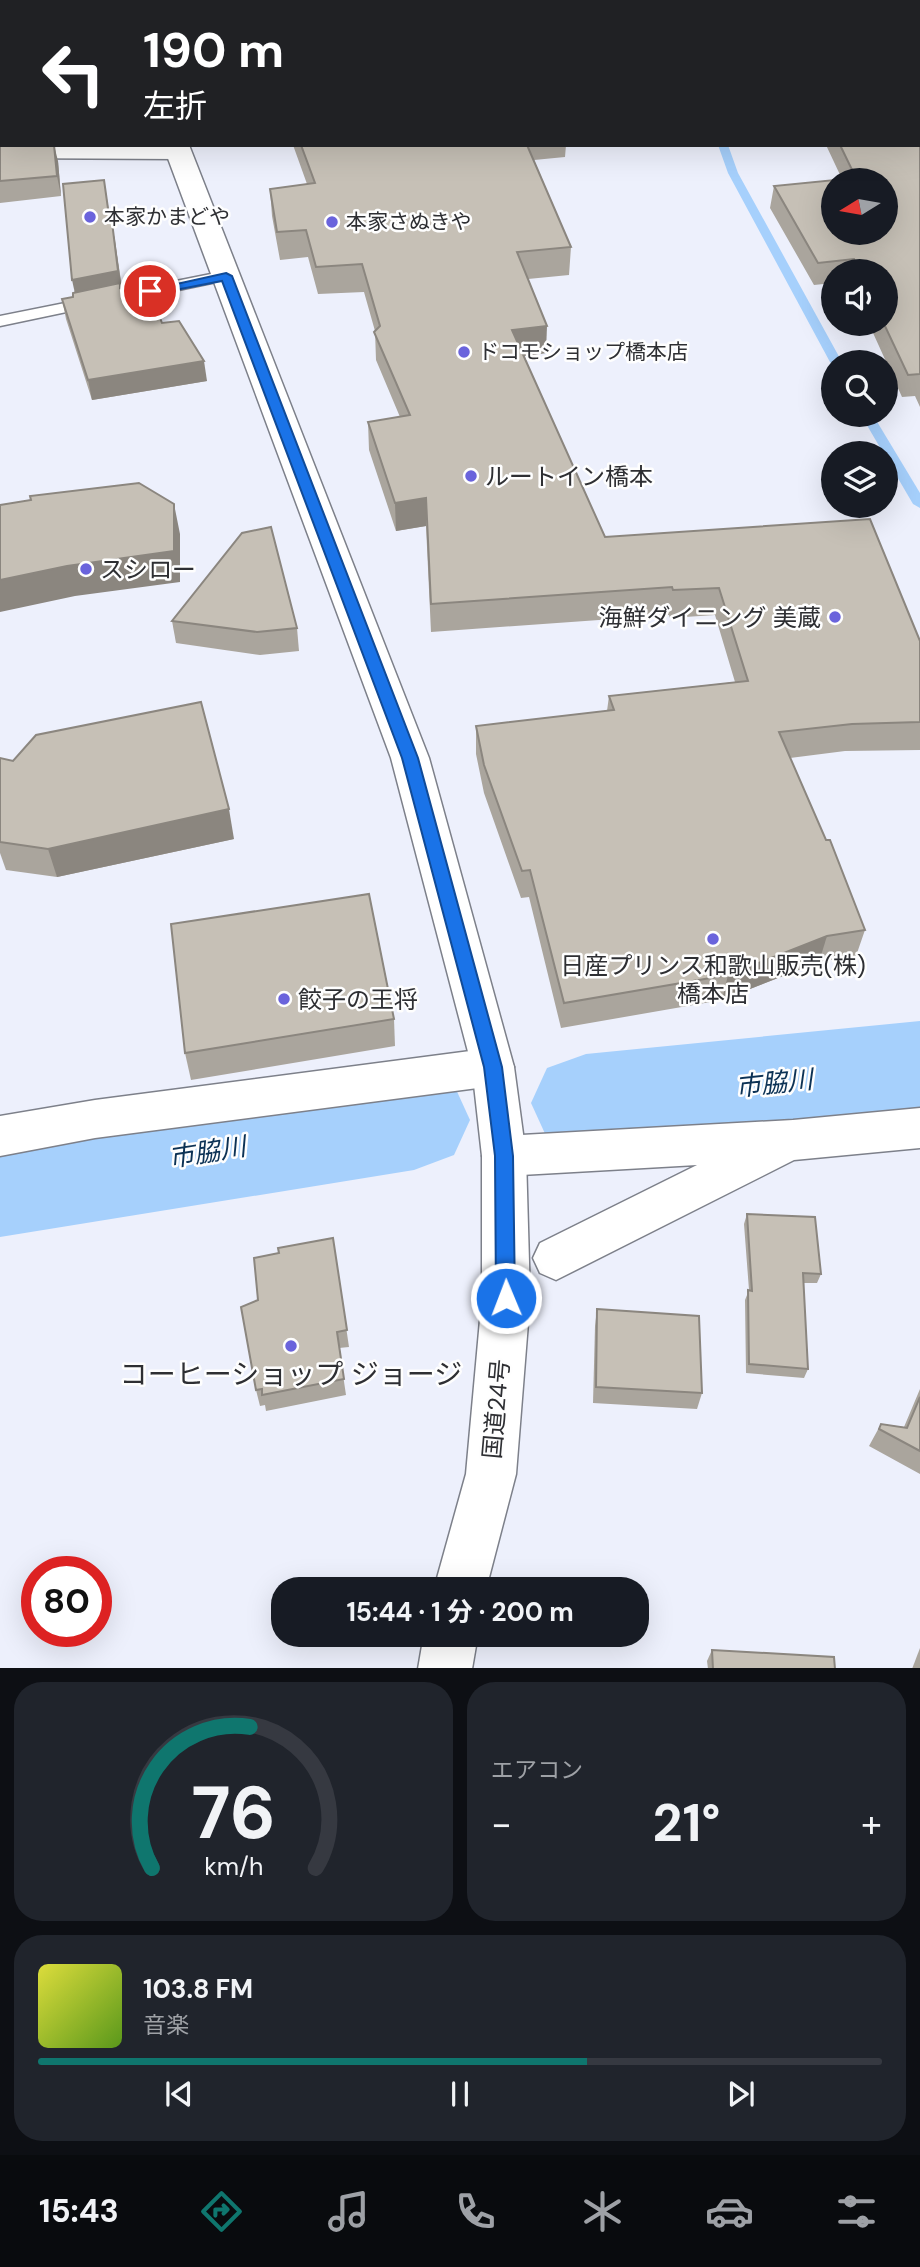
<!DOCTYPE html>
<html lang="ja">
<head>
<meta charset="utf-8">
<style>
	:root { --surface:#171b24; --page:#20242c; --text:#f1f3f6; --muted:#9ea1a6; --line:#363941; --accent:#0f766e }
	body { margin:0; font-family:"DM Sans","Noto Sans JP",sans-serif; background:var(--page); color:var(--text); height:100vh; display:flex; flex-direction:column; font-size:26px; white-space:nowrap }
	* { box-sizing:border-box; margin:0 }
	p { font-size:23px; color:var(--muted) }
	.icon { flex:none; width:38px; height:38px; fill:none; stroke:currentColor; stroke-width:2; stroke-linecap:round; stroke-linejoin:round }
	.map { position:relative; height:1668px; overflow:hidden }
	.panel { display:flex; flex-direction:column; gap:14px; padding:14px; background:#0d0f14; flex:1 }
	.panel>* { flex:none }
	.top-card { position:absolute; left:0px; top:0px; width:920px; height:147px; box-shadow:0 7px 28px #0002; background:#202124; color:#fff; overflow:hidden }
	.needle { width:46px; rotate:259deg }
	.fabs { position:absolute; left:821px; top:168px; display:grid; gap:14px }
	.fabs a { display:grid; place-items:center; width:77px; height:77px; border-radius:50%; background:var(--surface); box-shadow:0 7px 28px #0002; font-size:35px }
	.speed { position:absolute; left:21px; top:1556px; display:flex; gap:14px; font-size:35px; font-weight:700; text-align:center }
	.speed>* { display:grid; place-content:center; width:91px; height:91px; border-radius:50%; background:var(--surface); box-shadow:0 7px 28px #0002; line-height:1 }
	.speed .limit { border:10px solid #d22; background:#fff; color:#111 }
	.pin { position:absolute; display:grid; place-items:center; width:60px; height:60px; color:#fff; margin:-30px; border:4px solid #fff; border-radius:50%; box-shadow:0 2px 7px #0007 }
	.me { position:absolute; width:77px; margin:-38px; rotate:359deg; stroke-linejoin:round; filter:drop-shadow(0 0 5px #0008) }
	.turn { display:flex; align-items:center; gap:24px; height:147px; padding:0 28px; font-size:32px }
	.turn .icon { width:91px; height:91px; stroke-width:2.5 }
	.turn b { display:block; font-size:49px; line-height:60px }
	.big { font-size:52px; font-weight:700; line-height:1.1 }
	.panel .widget { flex:1; display:flex; flex-direction:column; justify-content:center; gap:10px; min-width:0; padding:0 24px; border-radius:28px; background:var(--page) }
	.panel .dial { align-items:center; gap:0 }
	.dial svg { height:182px; overflow:visible; fill:none; stroke:var(--line); stroke-width:7; stroke-linecap:round; text-anchor:middle }
	.dial text { fill:var(--text); stroke:none }
	.song { display:flex; align-items:center; gap:21px }
	.cover { width:84px; height:84px; border-radius:10px; background:linear-gradient(135deg,hsl(60 70% 55%),hsl(90 70% 35%)) }
	.played { height:7px; border-radius:4px; background:linear-gradient(90deg,var(--accent) 65%,var(--line) 65%) }
	.keys { display:flex; justify-content:space-around; direction:ltr }
	.heat { display:flex; justify-content:space-between; align-items:center; font-size:38px; direction:ltr }
	.panel .tiles { flex:1; display:grid; gap:14px; grid-template-columns:1fr 1fr }
	.widget:last-child { grid-column:span 2 }
	.trip { position:absolute; left:271px; top:1577px; width:378px; height:70px; border-radius:28px; background:var(--surface); box-shadow:0 7px 28px #0002; font-weight:700; line-height:70px; text-align:center }
	.tab-bar { display:flex; height:112px; justify-content:space-around; align-items:center; background:#090b0e; color:var(--muted) }
	.tab-bar .icon { width:49px; height:49px }
	.tab-bar .active { color:var(--accent) }
	.tab-bar b { font-size:32px; color:var(--text) }
	.map>svg:first-child { display:block }
	.lines { fill:none; stroke-linecap:round; stroke-linejoin:round }
	.stream { fill:#a6d0fc; fill-rule:evenodd }
	.river { fill:#a6d0fc; fill-rule:evenodd }
	.service-casing { stroke:#7d808a; stroke-width:3 }
	.minor-casing { stroke:#7d808a; stroke-width:3 }
	.trunk-casing { stroke:#7d808a; stroke-width:3 }
	.service { fill:#fff; fill-rule:evenodd }
	.minor { fill:#fff; fill-rule:evenodd }
	.trunk { fill:#fff; fill-rule:evenodd }
	.wall { fill:#aaa59d }
	.shaded-wall { fill:#8b867f }
	.building { fill:#c6c0b6; stroke:#8b867f; stroke-width:2; fill-rule:evenodd }
	.route { fill:#1a73e8; stroke:#114b97; stroke-width:2 }
	.poi-dot { fill:#6a63dc; stroke:#fefefe; stroke-width:2.5 }
	.labels { text-anchor:middle; dominant-baseline:central; stroke-width:5; stroke-linejoin:round; paint-order:stroke }
	.far-poi-label { font-size:21px; fill:#2e2f33; stroke:#fefefe; text-anchor:start }
	.poi-label { font-size:24px; fill:#2e2f33; stroke:#fefefe; text-anchor:start }
	.street-label { font-size:24px; fill:#2e2f33; stroke:#fefefe }
	.water-label { font-size:26px; font-style:italic; fill:#0c3255; stroke:#fefefe }
	.near-poi-label { font-size:28px; fill:#2e2f33; stroke:#fefefe }
</style>
</head>
<body>
<div class="map">
<svg width="920" height="1669" viewBox="0 0 920 1669">
	<rect width="100%" height="100%" fill="#edf0fc"/>
	<g class="lines">
		<g class="stream">
			<path d="M718 145H728L738 173 842 362H833V365L830 362 728 173Z"/>
			<path d="M861 415H873L920 493V508L913 504Z"/>
		</g>
		<g class="river">
			<path d="M920 1021V1115L586 1152 547 1138 531 1103 547 1068 586 1054Z"/>
			<path d="M414 1070 454 1085 470 1120 454 1155 414 1170 0 1237V1133Z"/>
		</g>
		<defs>
			<g id="service">
				<rect x="883" y="0" width="12" height="2"/>
				<path d="M226 271 234 276 231 279 121 302 113 297 121 292Z"/>
				<path d="M90 298 98 303 95 306 0 326V316Z"/>
			</g>
			<g id="minor">
				<path d="M103 0H133L102 2Z"/>
				<rect x="0" y="17" width="2" height="14"/>
				<path d="M0 142 2 145H185L190 151 186 156 177 159 0 158Z"/>
				<path d="M493 1048 508 1054 514 1067 508 1080 493 1086 95 1138 0 1156V1116L95 1100Z"/>
				<path d="M920 1108V1148L794 1160 556 1280 540 1273 533 1258 540 1243 697 1165 504 1176 488 1170 482 1156 488 1142 504 1136 793 1120Z"/>
			</g>
			<g id="trunk">
				<rect x="119" y="0" width="22" height="2"/>
				<path d="M0 78H2L0 93Z"/>
				<path d="M163 145H189L429 758 514 1067 526 1156 530 1298 516 1474 486 1589H434L466 1474 482 1298V1156L472 1067 391 758Z"/>
				<path d="M424 1634H478L472 1669H418Z"/>
			</g>
		</defs>
		<use href="#service" class="service-casing"/>
		<use href="#minor" class="minor-casing"/>
		<use href="#trunk" class="trunk-casing"/>
		<use href="#service" class="service"/>
		<use href="#minor" class="minor"/>
		<use href="#trunk" class="trunk"/>
	</g>
	<g class="wall">
		<path d="M182 0H342L343 2H182Z"/>
		<path d="M447 0H532L533 2H448Z"/>
		<path d="M565 0H879V2H564Z"/>
		<path d="M891 0H920V61L919 59V2H890Z"/>
		<path d="M920 96V407L915 396 902 397 869 324H886V271H833V283L814 285 770 208 774 186 842 179 826 145H919Z"/>
		<path d="M0 139 58 161 61 196 0 203Z"/>
		<path d="M293 145H566L565 157 534 160 571 247 569 275 528 279 546 353 524 356 605 537 920 641V750L845 751 790 758 865 930 856 956 819 962 722 1000 561 1028 529 897 521 898 484 793 476 754V726L607 711 609 696 735 682 715 615 670 618 669 615 431 632 426 526 396 531 369 450 368 422 400 417 376 360 375 331 364 292 318 294 308 257 280 260 272 216 270 189 307 184Z"/>
		<path d="M104 180 111 223 115 240 122 288 162 323 207 381 92 400 66 319 62 299 73 297Z"/>
		<path d="M172 621 297 628 299 651 260 655 176 643Z"/>
		<path d="M0 758 234 839 57 877 6 870 0 853Z"/>
		<path d="M394 1019 395 1046 191 1080 185 1053Z"/>
		<path d="M747 1214 821 1274 817 1283H803L808 1369 804 1378 746 1373 745 1300 749 1290 744 1224Z"/>
		<path d="M333 1238 349 1347 339 1348 346 1395 266 1411 265 1405 260 1406 256 1390 258 1300 279 1253Z"/>
		<path d="M597 1309 702 1393 697 1409 593 1403 595 1326Z"/>
		<path d="M920 1389V1474L869 1446 881 1424 904 1427Z"/>
		<path d="M920 1648V1669H912Z"/>
		<path d="M712 1650 835 1669H708L707 1661Z"/>
	</g>
	<g class="shaded-wall">
		<rect x="5" y="0" width="61" height="2"/>
		<path d="M54 145 58 161 61 196 57 176Z"/>
		<path d="M112 222 122 289 76 298 72 280Z"/>
		<path d="M547 326 546 353 511 358 512 330Z"/>
		<path d="M204 361 207 381 92 400 88 380Z"/>
		<path d="M426 498V526L396 531 395 503Z"/>
		<path d="M174 504 180 534V582L75 596 0 612V580Z"/>
		<path d="M229 809 234 839 57 877 48 849Z"/>
		<path d="M827 936 819 962 722 1000 728 975Z"/>
	</g>
	<g class="building">
		<path d="M200 0H342L343 2H204Z"/>
		<path d="M459 0H532L533 2H460Z"/>
		<path d="M565 0H662L663 2H564Z"/>
		<path d="M903 0H920V32L919 29V2H904Z"/>
		<path d="M919 96H920V374L908 375 884 324H886V271H860L854 259 818 263 774 186 856 178 840 145H919ZM833 180H886V233H833Z"/>
		<path d="M0 139H2V145H54L57 176 0 181Z"/>
		<path d="M301 145H527L571 247 517 252 547 326 512 330 605 537 870 519 920 641V722L852 724 779 732 826 840H830L865 930 827 936 728 975 564 1003 530 870 522 871 484 765 476 726 614 710 609 696 748 681 719 588 673 590 672 587 431 604 426 498 395 503 368 422 410 415 374 332 380 326 362 264 316 267 306 230 277 232 270 189 315 183Z"/>
		<path d="M104 180 110 223 112 222 118 271 72 280 63 184Z"/>
		<path d="M120 283V288L147 284 162 323 179 321 204 361 88 380 62 299 73 297V293Z"/>
		<path d="M139 483 174 504V551L67 566 0 580V505L31 500 30 496Z"/>
		<path d="M271 527 297 628 257 632 172 621 242 533Z"/>
		<path d="M201 702 229 809 48 849 0 842V758L13 761 36 735Z"/>
		<path d="M369 894 394 1019 185 1053 171 924Z"/>
		<path d="M747 1214 815 1217 821 1274 803 1273 808 1369 749 1364 748 1290 752 1291Z"/>
		<path d="M333 1238 347 1330 337 1332 344 1379 262 1395V1389L256 1390 241 1307 258 1300 254 1258 279 1253 278 1248Z"/>
		<path d="M597 1309 699 1316 702 1393 596 1387Z"/>
		<path d="M920 1397V1451L879 1429 881 1424 907 1428Z"/>
		<path d="M712 1650 834 1657 835 1669H713Z"/>
	</g>
	<path class="route" d="M226 273 232 276 418 758 502 1067 513 1156 515 1298 512 1305 506 1307 499 1305 496 1298 495 1156 484 1067 402 758 222 281 150 295 145 291Z"/>
	<g class="poi-dot">
		<circle cx="90" cy="217" r="7"/>
		<circle cx="332" cy="222" r="7"/>
		<circle cx="464" cy="352" r="7"/>
		<circle cx="471" cy="476" r="7"/>
		<circle cx="86" cy="569" r="7"/>
		<circle cx="835" cy="617" r="7"/>
		<circle cx="713" cy="939" r="7"/>
		<circle cx="284" cy="999" r="7"/>
		<circle cx="291" cy="1346" r="7"/>
	</g>
	<g class="labels">
		<g class="far-poi-label">
			<text x="104" y="217">本家かまどや</text>
			<text x="346" y="222">本家さぬきや</text>
			<text x="478" y="352">ドコモショップ橋本店</text>
		</g>
		<g class="poi-label">
			<text x="485" y="476">ルートイン橋本</text>
			<text x="100" y="569">スシロー</text>
			<text x="821" y="617" text-anchor="end">海鮮ダイニング 美蔵</text>
			<text x="713" y="965" text-anchor="middle">日産プリンス和歌山販売(株)<tspan x="713" dy="28">橋本店</tspan></text>
			<text x="298" y="999">餃子の王将</text>
		</g>
		<g class="street-label">
			<text transform="translate(496 1409) rotate(-85)">国道24号</text>
		</g>
		<g class="water-label">
			<text transform="translate(774 1083) rotate(-6)">市脇川</text>
			<text transform="translate(207 1152) rotate(-9)">市脇川</text>
		</g>
		<g class="near-poi-label">
			<text x="291" y="1374">コーヒーショップ ジョージ</text>
		</g>
	</g>
</svg>
<div class="fabs">
<a><svg class="needle" viewBox="-14 -14 28 28"><path d="M0-13l5 13h-10z" fill="#e53935"/><path d="M0 13l5-13h-10z" fill="#9ea1a6"/></svg></a>
<a><svg class="icon" aria-label="sound" viewBox="0 0 24 24"><path d="M4 9h4l5-4v14l-5-4H4zM17 9q2 3 0 6"/></svg></a>
<a><svg class="icon" aria-label="search" viewBox="0 0 24 24"><circle cx="10" cy="10" r="6"/><path d="M15 15l6 6"/></svg></a>
<a><svg class="icon" aria-label="layers" viewBox="0 0 24 24"><path d="M12 4l9 5-9 5-9-5zM3 14l9 5 9-5"/></svg></a>
</div>
<div class="speed"><div class="limit">80</div></div>
<div class="pin" style="left:150px;top:291px;background:#d93025"><svg class="icon" aria-label="arrive" viewBox="0 0 24 24"><path d="M6 21V4h12l-3 4 3 4H6"/></svg></div>
<svg class="me" style="left:506px;top:1298px" viewBox="-20 -20 40 40"><circle r="17" fill="#1a73e8" stroke="#fff" stroke-width="3"/><path d="M0-11L8 9 0 5-8 9z" fill="#fff"/></svg>
<div class="trip">15:44 · 1 分 · 200 m</div>
<div class="top-card">
<div class="turn"><svg class="icon" aria-label="left" viewBox="0 0 24 24"><path d="M17 20v-9H6M10 6l-5 5 5 5"/></svg><div><b>190 m</b>左折</div></div>
</div>
</div>
<section class="panel">
<div class="tiles">
<div class="widget dial"><svg viewBox="0 0 100 80">
<path d="M14 69A42 42 0 1 1 86 69"/>
<path d="M14 69A42 42 0 0 1 57 7" stroke="#0f766e"/>
<text x="50" y="56" font-size="32" font-weight="700">76</text>
<text x="50" y="72" font-size="11">km/h</text>
</svg></div>
<div class="widget"><p>エアコン</p>
<div class="heat"><a>−</a><b class="big">21°</b><a>+</a></div>
</div>
<div class="widget">
<div class="song"><i class="cover"></i><div><b>103.8 FM</b><p>音楽</p></div></div>
<div class="played"></div>
<div class="keys"><svg class="icon" aria-label="previous" viewBox="0 0 24 24"><path d="M18 5L8 12l10 7zM5 5v14"/></svg><svg class="icon" aria-label="pause" viewBox="0 0 24 24"><path d="M8 5v14M16 5v14"/></svg><svg class="icon" aria-label="next" viewBox="0 0 24 24"><path d="M6 5l10 7-10 7zM19 5v14"/></svg></div>
</div>
</div>
</section>
<nav class="tab-bar">
<b>15:43</b>
<svg class="icon active" aria-label="directions" viewBox="0 0 24 24"><path d="M12 3l9 9-9 9-9-9zM9 14v-3h6M13 9l2 2-2 2"/></svg>
<svg class="icon" aria-label="music" viewBox="0 0 24 24"><path d="M9 18V5l10-2v13"/><circle cx="6" cy="18" r="3"/><circle cx="16" cy="16" r="3"/></svg>
<svg class="icon" aria-label="phone" viewBox="0 0 24 24"><path d="M5 4h4l2 5-3 2q2 4 5 5l2-3 5 2v4C11 20 4 13 5 4z"/></svg>
<svg class="icon" aria-label="climate" viewBox="0 0 24 24"><path d="M12 3v18M4 7l16 10M4 17L20 7"/></svg>
<svg class="icon" aria-label="car" viewBox="0 0 24 24"><path d="M5 17H2v-5l4-1 3-4h7l3 4 3 1v5h-3M9 17h6M6 11h13"/><circle cx="7" cy="17" r="2"/><circle cx="17" cy="17" r="2"/></svg>
<svg class="icon" aria-label="filters" viewBox="0 0 24 24"><path d="M4 7h16M4 17h16"/><circle cx="9" cy="7" r="2"/><circle cx="15" cy="17" r="2"/></svg>
</nav>
</body>
</html>
